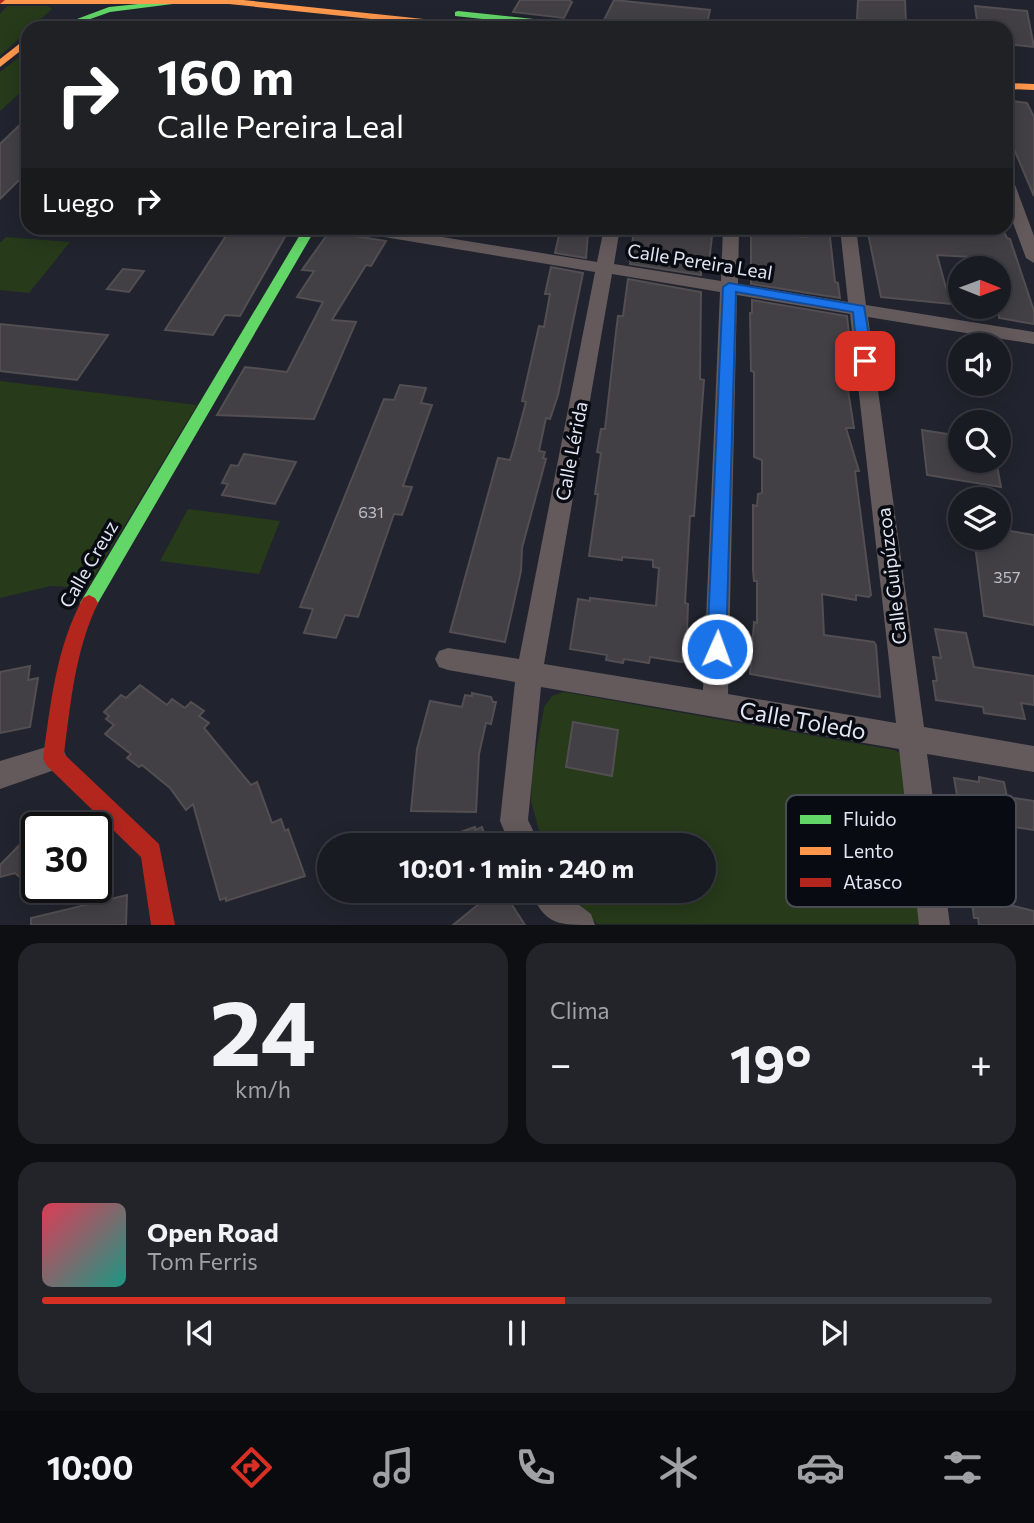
<!DOCTYPE html>
<html lang="es">
<head>
<meta charset="utf-8">
<style>
	:root { --surface:#191b22; --page:#22242a; --text:#f1f3f6; --muted:#9fa1a5; --line:#373940; --accent:#d93025 }
	body { margin:0; font-family:Commissioner,sans-serif; background:var(--page); color:var(--text); height:100vh; display:flex; flex-direction:column; font-size:26px; white-space:nowrap }
	* { box-sizing:border-box; margin:0 }
	p { font-size:23px; color:var(--muted) }
	.icon { flex:none; width:38px; height:38px; fill:none; stroke:currentColor; stroke-width:2; stroke-linecap:round; stroke-linejoin:round }
	.map { position:relative; height:925px; overflow:hidden }
	.drawer { display:flex; flex-direction:column; gap:18px; padding:18px; background:#0e0f13; flex:1 }
	.drawer>* { flex:none }
	.banner { position:absolute; left:21px; top:21px; width:992px; height:214px; border-radius:21px; box-shadow:0 4px 18px #0003,0 0 0 2px var(--line); background:#202124; color:#fff; overflow:hidden }
	.needle { width:46px; rotate:91deg }
	.buttons { position:absolute; left:948px; top:256px; display:grid; gap:14px }
	.buttons a { display:grid; place-items:center; width:63px; height:63px; border-radius:50%; background:var(--surface); box-shadow:0 4px 18px #0003,0 0 0 2px var(--line); font-size:35px }
	.speed { position:absolute; left:21px; top:812px; display:flex; gap:14px; font-size:35px; font-weight:700; text-align:center }
	.speed>* { display:grid; place-content:center; width:91px; height:91px; border-radius:50%; background:var(--surface); box-shadow:0 4px 18px #0003,0 0 0 2px var(--line); line-height:1 }
	.speed .limit { border:4px solid #111; border-radius:10px; background:#fff; color:#111 }
	.pin { position:absolute; display:grid; place-items:center; width:60px; height:60px; color:#fff; margin:-30px; border-radius:14px; box-shadow:0 4px 10px #0006 }
	.me { position:absolute; width:77px; margin:-38px; rotate:2deg; stroke-linejoin:round; filter:drop-shadow(0 0 5px #0008) }
	.turn { display:flex; align-items:center; gap:24px; height:147px; padding:0 21px; font-size:32px }
	.turn .icon { width:91px; height:91px; stroke-width:2.5 }
	.turn b { display:block; font-size:49px; line-height:60px }
	.then { display:flex; align-items:center; height:66px; padding:0 21px; background:#0003; gap:14px; font-size:26px }
	.big { font-size:52px; font-weight:700; line-height:1.1 }
	.drawer .widget { flex:1; display:flex; flex-direction:column; justify-content:center; gap:10px; min-width:0; padding:0 24px; border-radius:21px; background:var(--page) }
	.drawer .dial { align-items:center; gap:0 }
	.dial b { font-size:91px; line-height:1 }
	.song { display:flex; align-items:center; gap:21px }
	.cover { width:84px; height:84px; border-radius:10px; background:linear-gradient(135deg,hsl(350 70% 55%),hsl(170 70% 35%)) }
	.played { height:7px; border-radius:4px; background:linear-gradient(90deg,var(--accent) 55%,var(--line) 55%) }
	.keys { display:flex; justify-content:space-around; direction:ltr }
	.heat { display:flex; justify-content:space-between; align-items:center; font-size:38px; direction:ltr }
	.drawer .tiles { flex:1; display:grid; gap:18px; grid-template-columns:1fr 1fr }
	.widget:last-child { grid-column:span 2 }
	.trip { position:absolute; left:317px; top:833px; width:399px; height:70px; border-radius:35px; background:var(--surface); box-shadow:0 4px 18px #0003,0 0 0 2px var(--line); font-weight:700; line-height:70px; text-align:center }
	.dock { display:flex; height:112px; justify-content:space-around; align-items:center; background:#0a0b0e; color:var(--muted) }
	.dock .icon { width:49px; height:49px }
	.dock .on { color:var(--accent) }
	.dock b { font-size:32px; color:var(--text) }
	.map>svg:first-child { display:block }
	.green { fill:#273a1a }
	.building { fill:#434045; stroke:#524e52; stroke-width:2 }
	.lines { fill:none; stroke-linecap:round; stroke-linejoin:round }
	.street { fill:#645a5c; fill-rule:evenodd }
	.fast { fill:#63d668; fill-rule:evenodd }
	.slow { fill:#ff974d; fill-rule:evenodd }
	.jam { fill:#b3261e; fill-rule:evenodd }
	.route { fill:#1a73e8; stroke:#114b97; stroke-width:2 }
	.labels { text-anchor:middle; dominant-baseline:central; stroke-width:7; stroke-linejoin:round; paint-order:stroke }
	.number-label { font-size:16px; fill:#bbbdc8 }
	.street-label { font-size:19px; fill:#e3e7f4; stroke:#090b13 }
	.near-street-label { font-size:23px; fill:#e3e7f4; stroke:#090b13 }
	.key { fill:#090b13; stroke:#4a4d56; stroke-width:2 }
	.key-label { font-size:19px; fill:#e3e7f4 }
</style>
</head>
<body>
<div class="map">
<svg width="1034" height="925" viewBox="0 0 1034 925">
	<rect width="100%" height="100%" fill="#21242e"/>
	<g class="green">
		<path d="M7 6H48L52 9 0 56V14Z"/>
		<path d="M28 50V86L0 111V72Z"/>
		<path d="M6 237 70 242 29 293 0 290V243Z"/>
		<path d="M0 381 197 405 87 588 51 586 0 598Z"/>
		<path d="M188 509 280 521 259 574 160 561Z"/>
		<path d="M564 692 894 750 900 753 931 924H597L568 891H704V845H543L531 801 532 774 544 707 552 696Z"/>
	</g>
	<g class="building">
		<path d="M520 0H569L572 2 564 18 513 12Z"/>
		<path d="M614 0 710 10 706 28H668L604 20Z"/>
		<path d="M858 0H905L906 24 857 19Z"/>
		<path d="M975 6 1027 11 1034 47 1006 44V28H978Z"/>
		<path d="M1006 100 1027 103 1034 117V196L1011 142 1006 137Z"/>
		<path d="M28 117V171L0 199V144Z"/>
		<path d="M231 228H290L240 316 225 315 213 335 165 330Z"/>
		<path d="M634 228H713L708 271 701 270V275L630 264Z"/>
		<path d="M751 228H773V234L806 237 805 228H829L835 282 838 283 840 298 751 284Z"/>
		<path d="M867 228H1002L1007 238 1010 239 1034 311V324L999 318V268L974 265 971 257 937 255 946 288 961 290V305L881 297Z"/>
		<path d="M560 231 588 233 586 258 555 253Z"/>
		<path d="M329 232 386 241 371 266 366 265 332 320 356 322 314 419 217 415 245 367 287 372 323 302 297 297 314 271 302 270Z"/>
		<path d="M551 267 583 273 558 395 550 419 546 418 539 451 545 452 543 458 546 459 522 548 521 571 505 642 450 632 498 458 510 460 514 447 526 402 522 401 539 326 544 327 550 294H545Z"/>
		<path d="M123 269 144 271 129 292 107 289Z"/>
		<path d="M628 279 701 292 700 379 704 380 694 516H690L685 603 688 604 686 659 682 658V662L650 657 649 663 624 659 623 663 606 660 607 655 570 649 578 599 590 601V598L656 606 659 568 653 567V560L622 557V560L589 556 598 494H595L601 453 597 452 601 429H605L616 332 618 316H623Z"/>
		<path d="M752 300 847 316 853 370 846 369V378L854 428H846L859 471H855L871 595 869 597 856 595V600L822 594 824 635 874 642 876 645 880 697 750 674 754 622 757 623V581H754L753 570V505L757 506 758 494 762 493V460L754 457V372L751 371 750 313H752Z"/>
		<path d="M0 324 108 335 77 380 0 371Z"/>
		<path d="M400 385 426 388 421 403 432 405 403 486 412 487 402 515 394 514 358 617 345 615 336 638 304 633 313 609 300 607 384 399 394 400Z"/>
		<path d="M922 430 961 436V460H996L1001 487 927 475Z"/>
		<path d="M244 454 296 462 275 504 222 495 228 484 222 483 231 465 238 466Z"/>
		<path d="M999 529 1034 535V625L984 616 974 537H999Z"/>
		<path d="M935 629 966 633 974 667 1034 676V705L1021 703 1025 719 984 713 983 707 936 700 933 681H937L933 657 941 658Z"/>
		<path d="M30 666 28 680 38 678 30 727 0 733V672Z"/>
		<path d="M140 685 167 705 172 699 185 708 191 702 204 711 199 716 209 723 204 728 251 785 257 782 272 823 281 819 285 831 288 829 305 876 226 901V898L220 900 193 804 186 810 170 788 142 765 139 767 127 758 131 754 105 734 114 725 106 719 109 716 104 712 121 695 126 698Z"/>
		<path d="M472 693 491 697 493 702H496L491 724 486 723 479 754 476 812 411 811 417 749 430 701 462 707 465 695 472 696Z"/>
		<path d="M573 722 618 730 612 776 566 767Z"/>
		<path d="M979 777 1004 782 1007 797 1034 801V830L1000 825 1004 845 978 840 975 821 961 819 954 778 979 782Z"/>
		<path d="M37 827V892L15 873 0 877V865Z"/>
		<path d="M475 827V830L482 827 488 845H430L429 843Z"/>
		<path d="M970 887 999 892 1001 903 1034 911V925H979L978 918H974Z"/>
		<path d="M495 891H503L525 925H453Z"/>
		<path d="M127 895 126 925H31V918Z"/>
	</g>
	<g class="lines">
		<g class="street">
			<path d="M1006 178 1014 182 1034 236V263L1026 258 1006 204Z"/>
			<path d="M352 228H387L597 262 604 228H620L614 264 721 281 723 228H739L738 284 848 302 840 228H856L866 305 1034 332V344L868 317 924 727 1034 746V772L927 754 950 925H919L899 749 541 687 528 820 540 845H510L500 821 515 682 448 670 439 667 435 659 439 651 448 648 519 659 595 272 360 233ZM612 274 720 292 703 690 544 664ZM737 295 850 314 896 723 728 694Z"/>
			<path d="M53 745 63 749 67 758 63 767 0 789V761Z"/>
			<path d="M530 891H561L591 914 595 925C556 925 546 925 530 891Z"/>
		</g>
		<g class="fast">
			<path d="M177 0H204L110 12 65 28H53L109 7Z"/>
			<path d="M458 11 590 25 594 28H565L455 16V12Z"/>
			<path d="M304 228H316L95 608 89 611 83 608 80 603 83 598Z"/>
		</g>
		<g class="slow">
			<path d="M0 0H243L481 25 485 28H457L229 4H0Z"/>
			<path d="M28 37V45L0 67V59Z"/>
			<path d="M1006 83 1034 84V90L1006 89Z"/>
		</g>
		<g class="jam">
			<path d="M0 0H5L0 4Z"/>
			<path d="M89 595 95 598 98 603C75 651 71 701 64 754L159 844 175 925H151L141 857 46 765 43 758C51 702 56 648 83 598Z"/>
		</g>
	</g>
	<path class="route" d="M729 283 864 306 873 361 865 366 858 361 853 312 736 292 726 649 724 655 717 658 710 655 707 649 723 287Z"/>
	<g class="labels">
		<g class="number-label">
			<text x="371" y="511">631</text>
			<text x="1007" y="576">357</text>
		</g>
		<g class="street-label">
			<text transform="translate(700 261) rotate(9)">Calle Pereira Leal</text>
			<text transform="translate(571 451) rotate(-79)">Calle Lérida</text>
			<text transform="translate(88 564) rotate(-60)">Calle Creuz</text>
			<text transform="translate(891 576) rotate(-97)">Calle Guipúzcoa</text>
		</g>
		<g class="near-street-label">
			<text transform="translate(803 720) rotate(10)">Calle Toledo</text>
		</g>
	</g>
	<rect x="786" y="795" width="230" height="112" rx="10" class="key"/>
	<rect x="800" y="815" width="31" height="9" fill="#63d668"/>
	<rect x="800" y="847" width="31" height="8" fill="#ff974d"/>
	<rect x="800" y="878" width="31" height="9" fill="#b3261e"/>
	<g class="key-label">
		<text x="843" y="826">Fluido</text>
		<text x="843" y="858">Lento</text>
		<text x="843" y="889">Atasco</text>
	</g>
</svg>
<div class="buttons">
<a><svg class="needle" viewBox="-14 -14 28 28"><path d="M0-13l5 13h-10z" fill="#e53935"/><path d="M0 13l5-13h-10z" fill="#9fa1a5"/></svg></a>
<a><svg class="icon" aria-label="sound" viewBox="0 0 24 24"><path d="M4 9h4l5-4v14l-5-4H4zM17 9q2 3 0 6"/></svg></a>
<a><svg class="icon" aria-label="search" viewBox="0 0 24 24"><circle cx="10" cy="10" r="6"/><path d="M15 15l6 6"/></svg></a>
<a><svg class="icon" aria-label="layers" viewBox="0 0 24 24"><path d="M12 4l9 5-9 5-9-5zM3 14l9 5 9-5"/></svg></a>
</div>
<div class="speed"><div class="limit">30</div></div>
<div class="pin" style="left:865px;top:361px;background:#d93025"><svg class="icon" aria-label="arrive" viewBox="0 0 24 24"><path d="M6 21V4h12l-3 4 3 4H6"/></svg></div>
<svg class="me" style="left:717px;top:649px" viewBox="-20 -20 40 40"><circle r="17" fill="#1a73e8" stroke="#fff" stroke-width="3"/><path d="M0-11L8 9 0 5-8 9z" fill="#fff"/></svg>
<div class="trip">10:01 · 1 min · 240 m</div>
<div class="banner">
<div class="turn"><svg class="icon" aria-label="right" viewBox="0 0 24 24"><path d="M7 20v-9h11M14 6l5 5-5 5"/></svg><div><b>160 m</b>Calle Pereira Leal</div></div>
<div class="then">Luego<svg class="icon" aria-label="right" viewBox="0 0 24 24"><path d="M7 20v-9h11M14 6l5 5-5 5"/></svg></div>
</div>
</div>
<section class="drawer">
<div class="tiles">
<div class="widget dial"><b>24</b><p>km/h</p></div>
<div class="widget"><p>Clima</p>
<div class="heat"><a>−</a><b class="big">19°</b><a>+</a></div>
</div>
<div class="widget">
<div class="song"><i class="cover"></i><div><b>Open Road</b><p>Tom Ferris</p></div></div>
<div class="played"></div>
<div class="keys"><svg class="icon" aria-label="previous" viewBox="0 0 24 24"><path d="M18 5L8 12l10 7zM5 5v14"/></svg><svg class="icon" aria-label="pause" viewBox="0 0 24 24"><path d="M8 5v14M16 5v14"/></svg><svg class="icon" aria-label="next" viewBox="0 0 24 24"><path d="M6 5l10 7-10 7zM19 5v14"/></svg></div>
</div>
</div>
</section>
<nav class="dock">
<b>10:00</b>
<svg class="icon on" aria-label="directions" viewBox="0 0 24 24"><path d="M12 3l9 9-9 9-9-9zM9 14v-3h6M13 9l2 2-2 2"/></svg>
<svg class="icon" aria-label="music" viewBox="0 0 24 24"><path d="M9 18V5l10-2v13"/><circle cx="6" cy="18" r="3"/><circle cx="16" cy="16" r="3"/></svg>
<svg class="icon" aria-label="phone" viewBox="0 0 24 24"><path d="M5 4h4l2 5-3 2q2 4 5 5l2-3 5 2v4C11 20 4 13 5 4z"/></svg>
<svg class="icon" aria-label="climate" viewBox="0 0 24 24"><path d="M12 3v18M4 7l16 10M4 17L20 7"/></svg>
<svg class="icon" aria-label="car" viewBox="0 0 24 24"><path d="M5 17H2v-5l4-1 3-4h7l3 4 3 1v5h-3M9 17h6M6 11h13"/><circle cx="7" cy="17" r="2"/><circle cx="17" cy="17" r="2"/></svg>
<svg class="icon" aria-label="filters" viewBox="0 0 24 24"><path d="M4 7h16M4 17h16"/><circle cx="9" cy="7" r="2"/><circle cx="15" cy="17" r="2"/></svg>
</nav>
</body>
</html>
